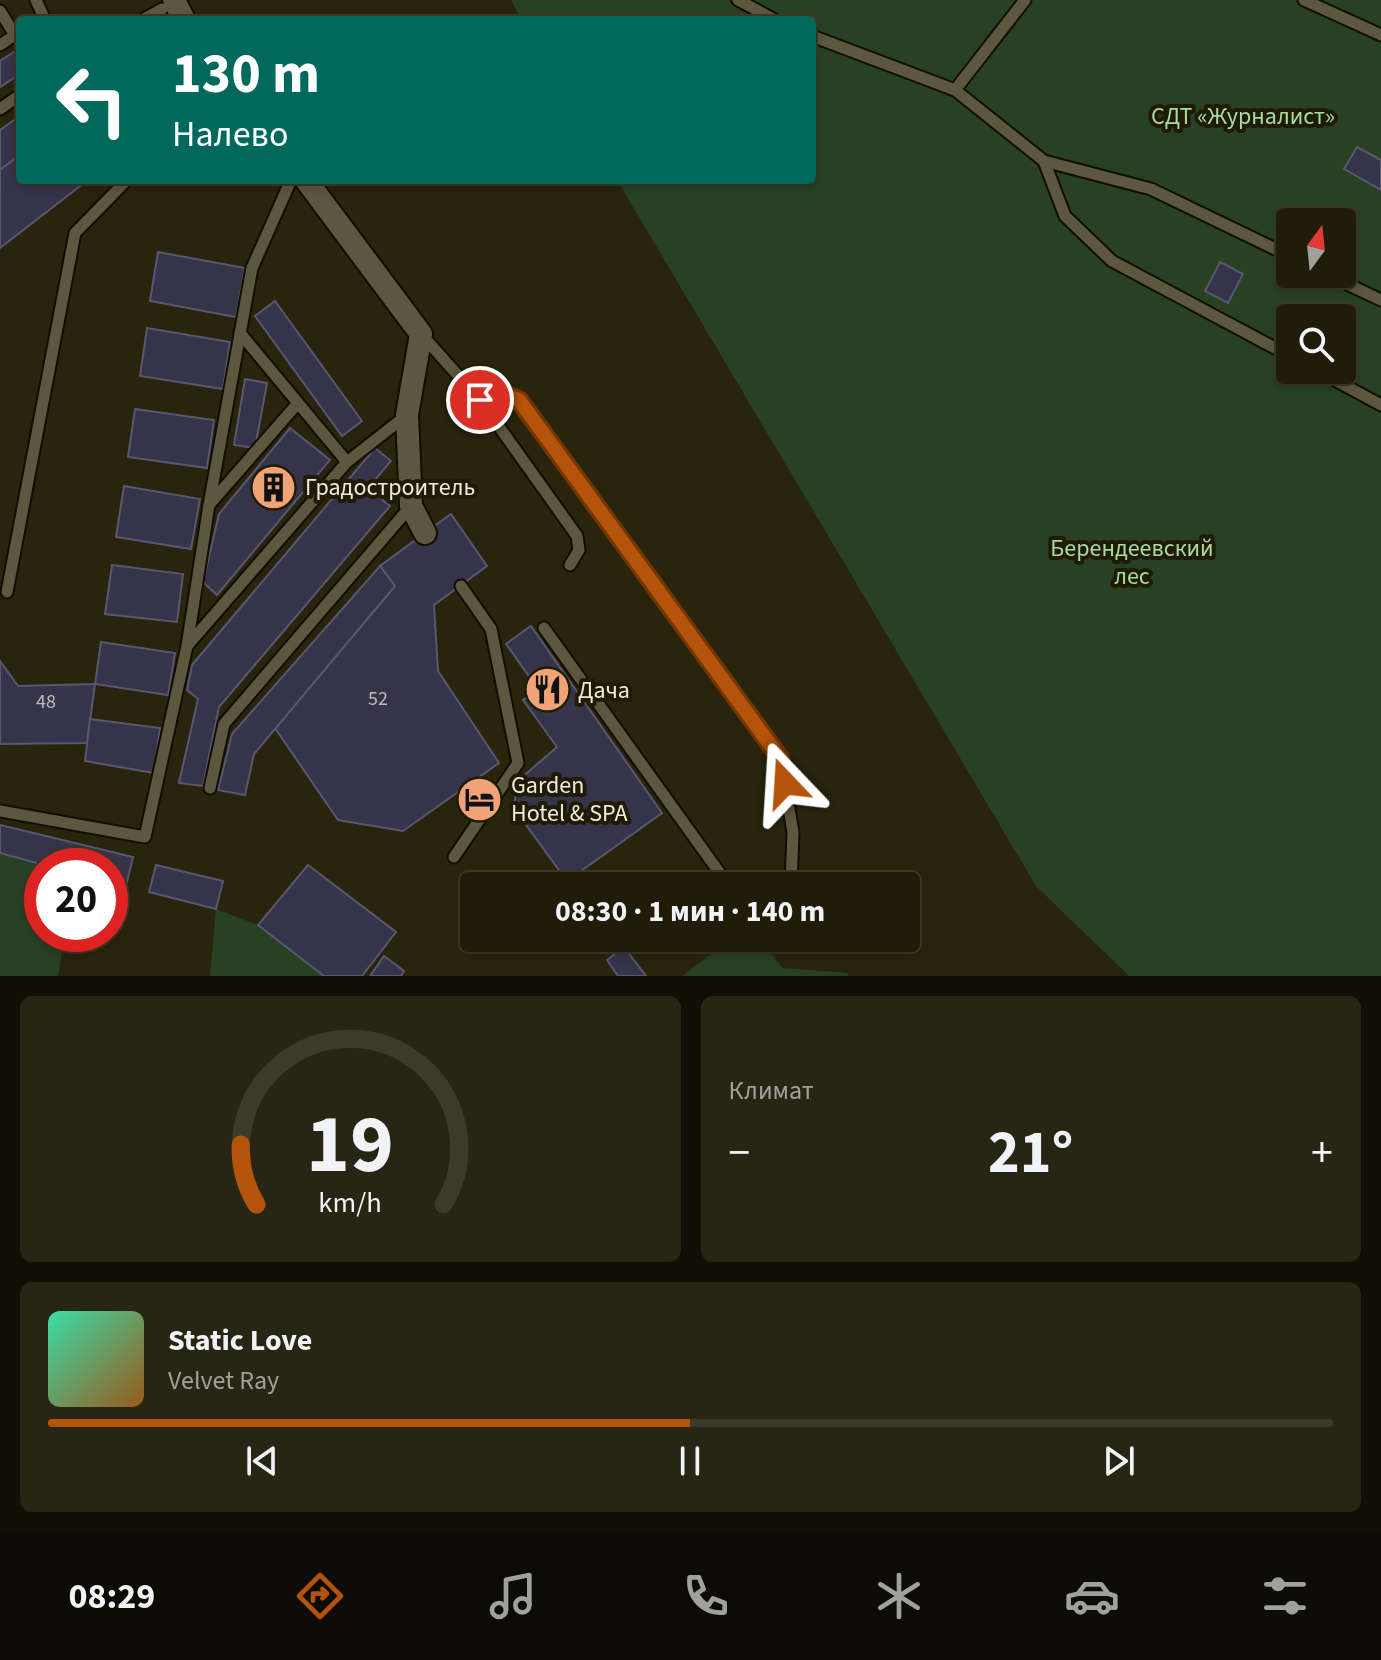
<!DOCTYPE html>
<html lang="ru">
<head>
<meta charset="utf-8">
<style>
	:root { --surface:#1f1c0a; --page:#272513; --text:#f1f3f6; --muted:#a1a19c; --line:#3c3a2b; --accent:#b45309 }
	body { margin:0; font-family:"Source Sans 3",sans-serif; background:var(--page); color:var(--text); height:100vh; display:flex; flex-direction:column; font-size:30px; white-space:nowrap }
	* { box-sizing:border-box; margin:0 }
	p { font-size:26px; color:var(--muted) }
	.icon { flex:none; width:44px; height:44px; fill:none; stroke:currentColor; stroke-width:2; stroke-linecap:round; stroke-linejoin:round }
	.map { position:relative; height:976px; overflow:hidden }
	.sheet { display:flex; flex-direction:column; gap:20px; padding:20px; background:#110f06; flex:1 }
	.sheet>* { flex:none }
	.top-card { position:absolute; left:16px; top:16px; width:800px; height:168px; border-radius:8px; box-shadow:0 4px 12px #0003,0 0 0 2px var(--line); background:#00695c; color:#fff; overflow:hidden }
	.needle { width:52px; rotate:15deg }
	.buttons { position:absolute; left:1276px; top:208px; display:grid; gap:16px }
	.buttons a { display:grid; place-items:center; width:80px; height:80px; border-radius:8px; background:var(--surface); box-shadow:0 4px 12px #0003,0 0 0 2px var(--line); font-size:40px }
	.speed { position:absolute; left:24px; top:848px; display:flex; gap:16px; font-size:40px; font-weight:700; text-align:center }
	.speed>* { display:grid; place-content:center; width:104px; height:104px; border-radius:50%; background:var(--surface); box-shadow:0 4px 12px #0003,0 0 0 2px var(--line); line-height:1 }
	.speed .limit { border:12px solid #d22; background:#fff; color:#111 }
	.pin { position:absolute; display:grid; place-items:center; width:68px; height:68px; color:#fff; margin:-34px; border:4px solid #fff; border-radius:50%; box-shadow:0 2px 8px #0007 }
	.me { position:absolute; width:88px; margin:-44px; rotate:340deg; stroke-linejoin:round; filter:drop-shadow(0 0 6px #0008) }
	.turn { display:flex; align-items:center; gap:28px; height:168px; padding:0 24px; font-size:36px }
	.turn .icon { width:104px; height:104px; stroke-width:2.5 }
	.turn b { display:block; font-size:56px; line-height:68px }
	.big { font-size:60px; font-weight:700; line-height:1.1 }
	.sheet .tile { flex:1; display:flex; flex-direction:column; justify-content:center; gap:12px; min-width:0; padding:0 28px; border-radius:12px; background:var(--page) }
	.sheet .dial { align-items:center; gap:0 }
	.dial svg { height:208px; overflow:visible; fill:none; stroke:var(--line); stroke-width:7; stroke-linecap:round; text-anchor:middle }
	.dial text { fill:var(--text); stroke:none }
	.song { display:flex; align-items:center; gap:24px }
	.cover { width:96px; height:96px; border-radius:12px; background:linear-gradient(135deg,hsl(160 70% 55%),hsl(30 70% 35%)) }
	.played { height:8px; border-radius:4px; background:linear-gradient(90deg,var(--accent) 50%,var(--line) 50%) }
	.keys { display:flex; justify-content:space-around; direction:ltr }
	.heat { display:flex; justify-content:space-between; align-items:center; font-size:44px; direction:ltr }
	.sheet .tiles { flex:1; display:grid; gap:20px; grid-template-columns:1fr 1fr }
	.tile:last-child { grid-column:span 2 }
	.trip { position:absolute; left:460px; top:872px; width:460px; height:80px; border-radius:8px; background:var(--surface); box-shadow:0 4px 12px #0003,0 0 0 2px var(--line); font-weight:700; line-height:80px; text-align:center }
	.tab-bar { display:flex; height:128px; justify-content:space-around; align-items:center; background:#0c0b04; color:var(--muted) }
	.tab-bar .icon { width:56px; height:56px }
	.tab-bar .active { color:var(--accent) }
	.tab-bar b { font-size:36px; color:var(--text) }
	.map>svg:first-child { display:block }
	.green { fill:#284123; fill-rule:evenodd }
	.building { fill:#36344a; stroke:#58576f; stroke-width:2 }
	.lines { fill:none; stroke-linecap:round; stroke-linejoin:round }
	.lane-casing { stroke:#120d00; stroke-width:15 }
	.street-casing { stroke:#120d00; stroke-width:26 }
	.lane { stroke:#5c583f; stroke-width:11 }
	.street { stroke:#5c583f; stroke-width:22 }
	.route-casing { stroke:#753606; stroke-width:20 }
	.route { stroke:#b45309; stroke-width:14 }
	.labels { text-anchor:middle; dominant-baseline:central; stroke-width:8; stroke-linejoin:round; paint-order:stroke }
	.number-label { font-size:20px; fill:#c0bdb8 }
	.park-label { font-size:24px; fill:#a8db9e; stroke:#1f1b04 }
	.poi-label { font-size:24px; fill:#eeebdd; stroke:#1f1b04; text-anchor:start }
</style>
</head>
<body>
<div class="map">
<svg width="1381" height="976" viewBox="0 0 1381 976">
	<rect width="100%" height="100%" fill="#29250d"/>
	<g class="green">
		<path d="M511 0H1381V976H1129L1036 886 617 180H812V20H522ZM1290 222H1342V274H1290ZM1290 318H1342V370H1290Z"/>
		<path d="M0 853 48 866H42V934H65L58 976H0Z"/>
		<path d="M216 909 258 925 324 976H210Z"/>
		<path d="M732 938H758L783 968 847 973 849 976H682Z"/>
	</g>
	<g class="building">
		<path d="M20 48V74L0 87V61Z"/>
		<path d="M20 116V155L0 170V130Z"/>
		<path d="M1357 147 1381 160V190L1344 169Z"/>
		<path d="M20 155V180H88L0 248V170Z"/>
		<path d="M158 252 245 268 236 317 150 301Z"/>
		<path d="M1220 262 1243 274 1228 303 1205 291Z"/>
		<path d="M275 301 362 421 342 436 255 316Z"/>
		<path d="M147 328 230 342 223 389 140 376Z"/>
		<path d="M245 379 267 383 255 448 234 445Z"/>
		<path d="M135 409 214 420 207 468 128 457Z"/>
		<path d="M290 428 330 460 217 595 203 582 219 514Z"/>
		<path d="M375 448 391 461 368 488 390 506 219 707 203 786 179 783 198 699 187 690 192 665Z"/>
		<path d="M124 486 200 499 191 549 116 537Z"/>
		<path d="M451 514 487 566 434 605 438 671 499 763 403 831 338 820 275 728 395 586 380 566Z"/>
		<path d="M112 565 183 574 177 622 105 614Z"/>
		<path d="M380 566 395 586 254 754 245 795 218 790 232 734Z"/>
		<path d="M531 626 662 813 567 881 513 807 520 779 557 747 523 700 538 689 506 644Z"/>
		<path d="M101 642 175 653 168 695 95 684Z"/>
		<path d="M0 661 18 686 95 684 87 743 0 744Z"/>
		<path d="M90 719 160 728 154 773 85 761Z"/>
		<path d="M0 825 133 857 126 886 110 882V866H48L0 853Z"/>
		<path d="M156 865 223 881 216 909 149 892Z"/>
		<path d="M308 865 396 932 362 976H324L258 925Z"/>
		<path d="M624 947 646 976H618L607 960Z"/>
		<path d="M384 956 404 971 401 976H370Z"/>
	</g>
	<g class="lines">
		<defs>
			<g id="lane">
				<path d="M36 0 45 20"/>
				<path d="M738 0 775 20"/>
				<path d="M1304 0 1381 35"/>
				<path d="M0 11 15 35 0 45"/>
				<path d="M142 20 162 9"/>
				<path d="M812 36 955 90 1044 161 1151 189 1290 256"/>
				<path d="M955 90 1025 0"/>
				<path d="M0 109 20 95"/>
				<path d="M1044 161 1065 216 1112 261 1290 356"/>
				<path d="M1326 274 1381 300"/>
				<path d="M421 334 480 400 577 536 579 550 570 565"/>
				<path d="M1316 370 1381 405"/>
				<path d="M480 400 505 395 519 400 780 758 793 832 791 886"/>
				<path d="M347 462 407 415"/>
				<path d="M209 505 298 403"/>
				<path d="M7 592 75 233 127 180"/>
				<path d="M544 628 729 886"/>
				<path d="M187 646 347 462 240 333"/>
				<path d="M210 788 224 724 411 506"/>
				<path d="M0 811 145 837 187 646 209 505 252 268 291 180"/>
				<path d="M454 857 518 763 491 629 461 586"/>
			</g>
			<g id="street">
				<path d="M174 0 184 20"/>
				<path d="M306 180 421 334 407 415 411 506 425 533"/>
			</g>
		</defs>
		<use href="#lane" class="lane-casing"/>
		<use href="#street" class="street-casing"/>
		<use href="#lane" class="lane"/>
		<use href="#street" class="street"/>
	</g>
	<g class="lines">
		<defs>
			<path id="route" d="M480 400 505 395 519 400 780 758 785 783"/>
		</defs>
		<use href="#route" class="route-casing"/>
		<use href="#route" class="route"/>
	</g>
	<defs>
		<symbol id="building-disc" viewBox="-11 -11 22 22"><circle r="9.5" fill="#efa377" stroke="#1f1b04"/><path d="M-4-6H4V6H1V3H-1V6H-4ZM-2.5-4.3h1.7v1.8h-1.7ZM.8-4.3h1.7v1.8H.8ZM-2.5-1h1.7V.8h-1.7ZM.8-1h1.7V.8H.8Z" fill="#111"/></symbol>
		<symbol id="restaurant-disc" viewBox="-11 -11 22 22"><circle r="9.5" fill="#efa377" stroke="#1f1b04"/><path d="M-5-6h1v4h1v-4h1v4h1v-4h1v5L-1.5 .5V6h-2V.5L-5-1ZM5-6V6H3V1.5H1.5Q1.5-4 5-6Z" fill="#111"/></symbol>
		<symbol id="hotel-disc" viewBox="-11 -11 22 22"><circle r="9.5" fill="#efa377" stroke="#1f1b04"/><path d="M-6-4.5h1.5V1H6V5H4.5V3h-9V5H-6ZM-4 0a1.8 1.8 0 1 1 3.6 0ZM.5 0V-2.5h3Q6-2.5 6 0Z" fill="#111"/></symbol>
	</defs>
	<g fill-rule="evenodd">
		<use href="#building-disc" x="248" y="462" width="51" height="51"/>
		<use href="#restaurant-disc" x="522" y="664" width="51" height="51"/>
		<use href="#hotel-disc" x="454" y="774" width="51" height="51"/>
	</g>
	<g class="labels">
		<g class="number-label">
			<text x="378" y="699">52</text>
			<text x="46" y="702">48</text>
		</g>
		<g class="park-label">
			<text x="1243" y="116">СДТ «Журналист»</text>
			<text x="1132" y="548">Берендеевский<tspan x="1132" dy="28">лес</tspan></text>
		</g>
		<g class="poi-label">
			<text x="305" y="487">Градостроитель</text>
			<text x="578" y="690">Дача</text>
			<text x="511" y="785">Garden<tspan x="511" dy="28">Hotel &amp; SPA</tspan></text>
		</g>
	</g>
</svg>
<div class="buttons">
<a><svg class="needle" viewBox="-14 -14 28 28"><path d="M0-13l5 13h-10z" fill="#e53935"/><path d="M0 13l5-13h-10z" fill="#a1a19c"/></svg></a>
<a><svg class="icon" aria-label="search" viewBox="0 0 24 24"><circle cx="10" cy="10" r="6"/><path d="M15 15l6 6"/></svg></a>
</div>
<div class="speed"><div class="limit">20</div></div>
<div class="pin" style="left:480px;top:400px;background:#d93025"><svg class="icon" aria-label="arrive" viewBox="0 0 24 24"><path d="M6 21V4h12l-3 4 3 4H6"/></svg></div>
<svg class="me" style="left:785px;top:783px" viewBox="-20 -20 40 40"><path d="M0-17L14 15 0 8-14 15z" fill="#b45309" stroke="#fff" stroke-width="4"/></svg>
<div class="trip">08:30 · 1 мин · 140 m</div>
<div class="top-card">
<div class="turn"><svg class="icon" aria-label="left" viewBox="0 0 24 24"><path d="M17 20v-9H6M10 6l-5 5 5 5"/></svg><div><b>130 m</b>Налево</div></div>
</div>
</div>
<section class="sheet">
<div class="tiles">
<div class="tile dial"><svg viewBox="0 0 100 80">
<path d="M14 69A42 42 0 1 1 86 69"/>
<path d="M14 69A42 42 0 0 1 8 46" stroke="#b45309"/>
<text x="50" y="56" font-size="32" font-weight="700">19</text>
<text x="50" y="72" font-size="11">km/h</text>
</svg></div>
<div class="tile"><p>Климат</p>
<div class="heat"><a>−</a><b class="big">21°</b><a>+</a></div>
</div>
<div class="tile">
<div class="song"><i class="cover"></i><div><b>Static Love</b><p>Velvet Ray</p></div></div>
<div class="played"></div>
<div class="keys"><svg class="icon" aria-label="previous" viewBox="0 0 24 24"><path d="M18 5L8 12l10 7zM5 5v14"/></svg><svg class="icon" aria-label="pause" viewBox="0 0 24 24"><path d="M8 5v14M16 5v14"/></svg><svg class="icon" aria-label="next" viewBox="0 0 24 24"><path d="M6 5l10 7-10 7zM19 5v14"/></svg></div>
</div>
</div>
</section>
<nav class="tab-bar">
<b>08:29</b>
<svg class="icon active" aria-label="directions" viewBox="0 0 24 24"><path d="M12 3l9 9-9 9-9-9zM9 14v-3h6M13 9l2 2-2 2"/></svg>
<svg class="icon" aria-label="music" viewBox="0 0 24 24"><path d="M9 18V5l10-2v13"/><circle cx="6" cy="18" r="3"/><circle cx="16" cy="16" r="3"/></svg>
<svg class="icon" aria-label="phone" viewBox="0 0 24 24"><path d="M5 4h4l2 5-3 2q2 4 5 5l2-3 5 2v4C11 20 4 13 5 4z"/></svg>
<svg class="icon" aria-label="climate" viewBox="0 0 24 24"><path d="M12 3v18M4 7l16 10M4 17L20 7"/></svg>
<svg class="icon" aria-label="car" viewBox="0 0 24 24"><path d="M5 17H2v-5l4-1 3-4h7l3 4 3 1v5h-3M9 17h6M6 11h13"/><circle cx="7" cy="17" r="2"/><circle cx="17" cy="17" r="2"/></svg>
<svg class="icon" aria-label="filters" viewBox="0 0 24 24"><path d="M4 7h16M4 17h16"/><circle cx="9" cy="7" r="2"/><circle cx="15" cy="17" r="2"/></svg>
</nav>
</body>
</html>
